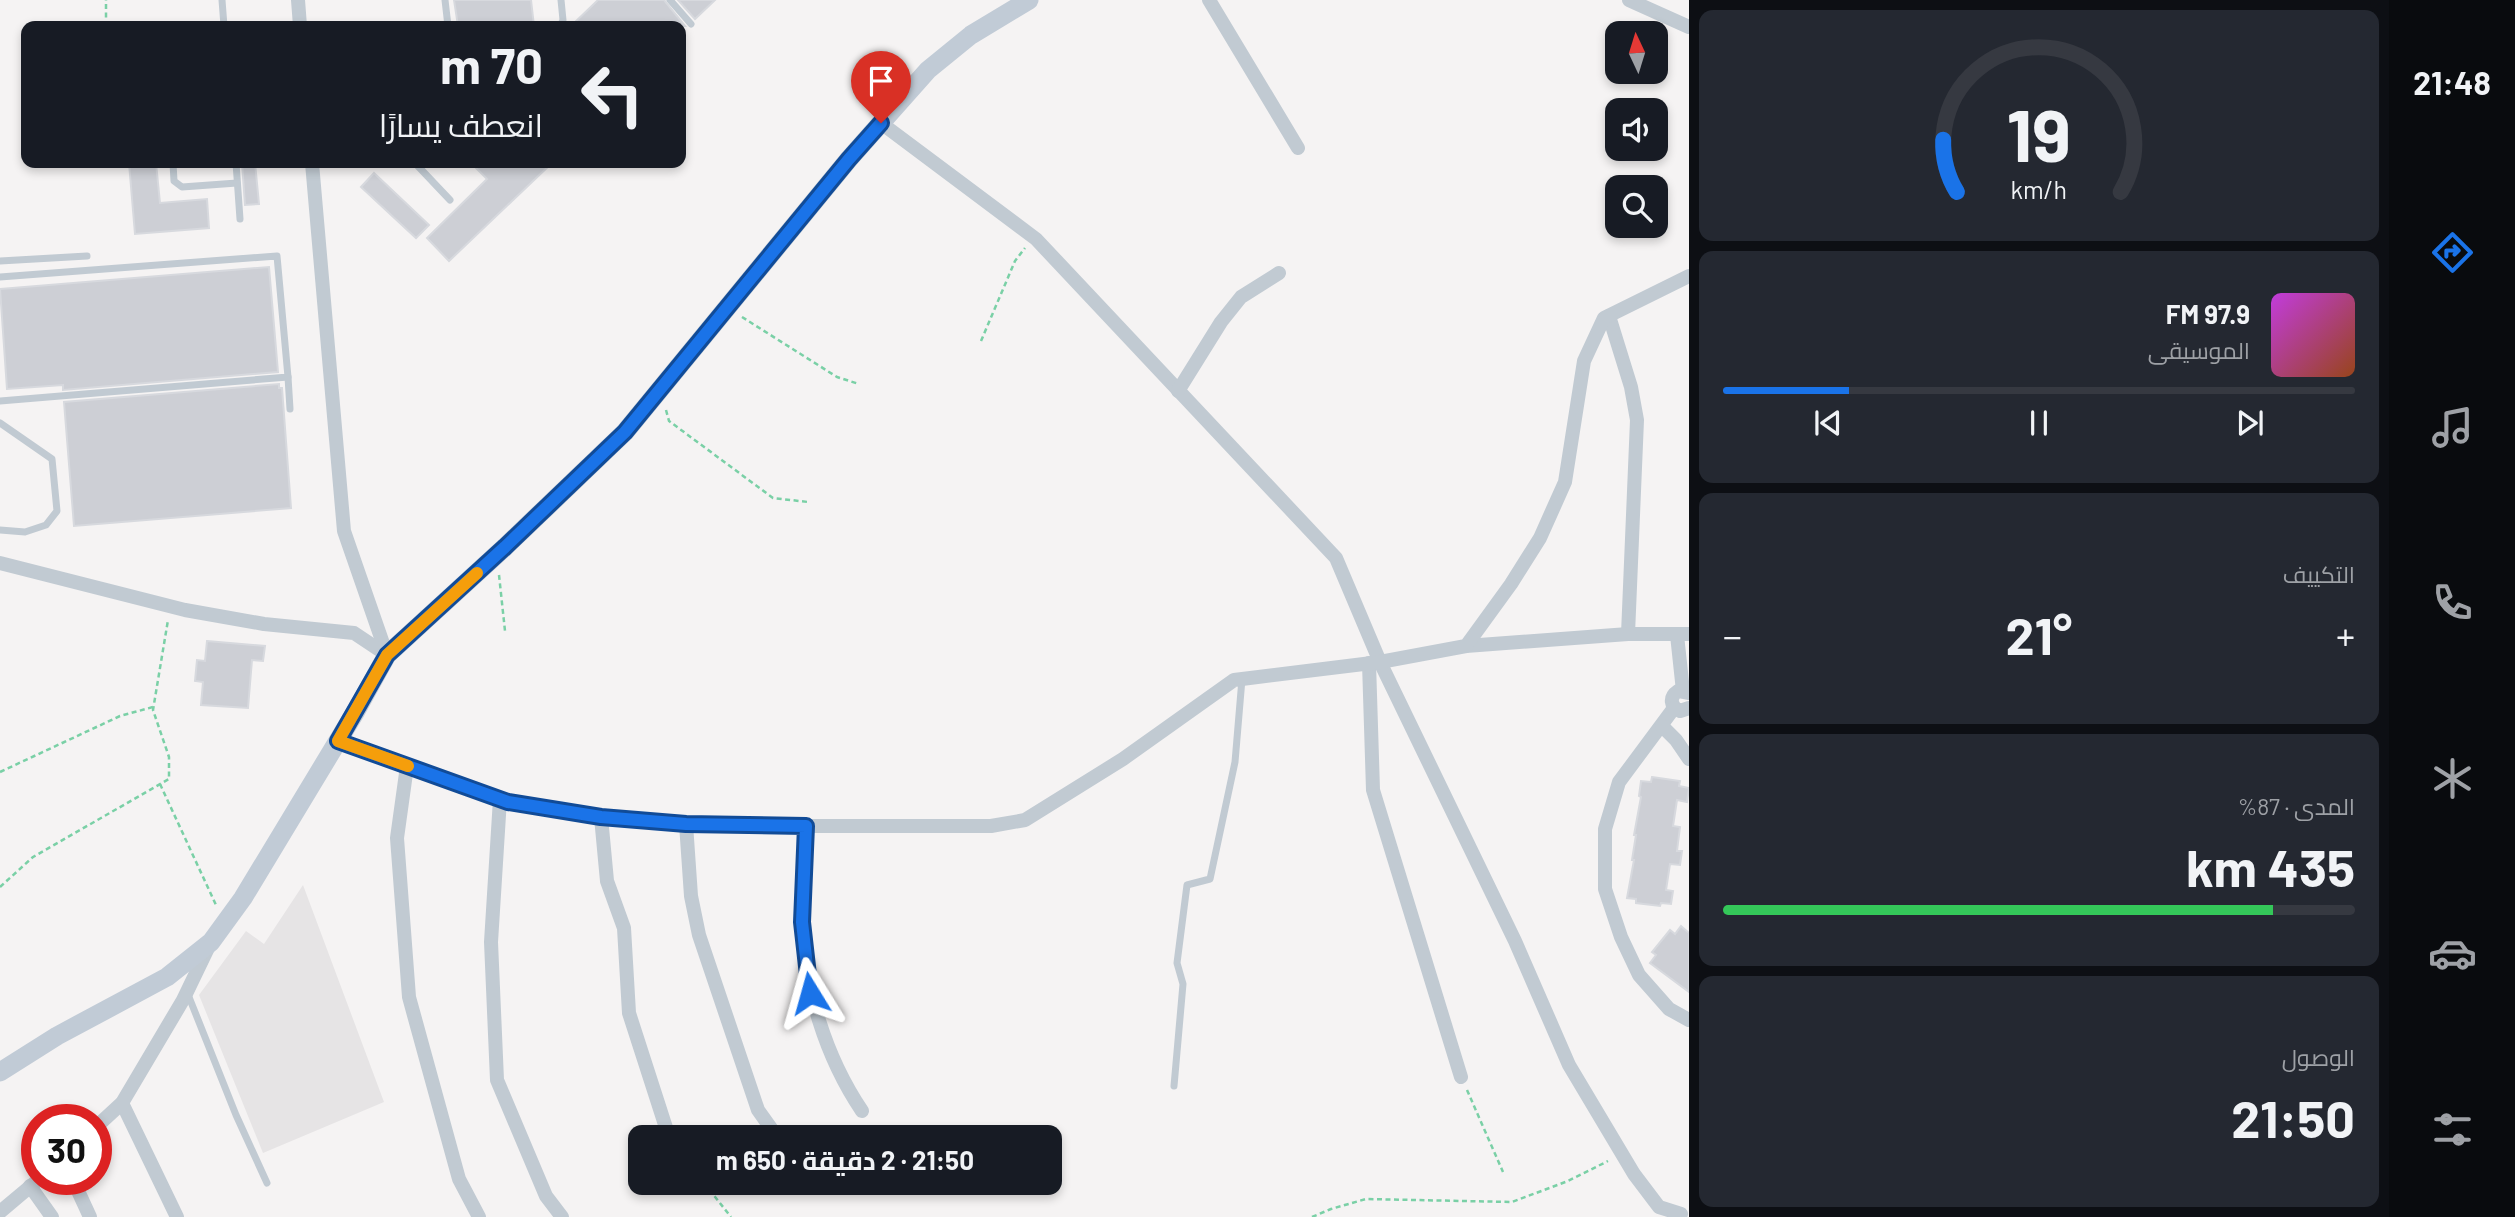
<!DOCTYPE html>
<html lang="ar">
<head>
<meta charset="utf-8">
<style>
	:root { --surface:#171b24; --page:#242831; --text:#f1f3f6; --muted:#9ea1a6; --line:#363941; --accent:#1a73e8 }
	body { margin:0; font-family:Barlow,Cairo,sans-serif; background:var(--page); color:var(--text); direction:rtl; height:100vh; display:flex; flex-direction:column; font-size:26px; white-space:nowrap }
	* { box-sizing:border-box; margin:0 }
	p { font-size:23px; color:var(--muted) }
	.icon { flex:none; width:38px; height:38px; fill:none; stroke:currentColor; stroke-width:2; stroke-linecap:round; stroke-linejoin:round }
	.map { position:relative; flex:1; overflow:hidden; direction:ltr }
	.sheet { display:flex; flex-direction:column; gap:10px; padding:10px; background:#0d0f14; width:700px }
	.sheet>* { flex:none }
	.guide { position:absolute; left:21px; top:21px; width:665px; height:147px; border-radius:14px; box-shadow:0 4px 10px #0003; direction:rtl; background:#171b24; color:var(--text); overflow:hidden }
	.needle { width:46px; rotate:356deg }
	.tools { position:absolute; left:1605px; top:21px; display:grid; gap:14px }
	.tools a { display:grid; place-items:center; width:63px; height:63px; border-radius:14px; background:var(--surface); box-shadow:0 4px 10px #0003; font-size:35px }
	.speed { position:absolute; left:21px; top:1104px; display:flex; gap:14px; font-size:35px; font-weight:700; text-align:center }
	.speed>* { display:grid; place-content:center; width:91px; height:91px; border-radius:50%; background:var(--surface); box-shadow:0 4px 10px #0003; line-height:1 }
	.speed .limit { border:10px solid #d22; background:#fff; color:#111 }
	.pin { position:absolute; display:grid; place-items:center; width:60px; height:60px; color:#fff; margin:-72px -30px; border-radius:50% 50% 50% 0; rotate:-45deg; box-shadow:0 0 7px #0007 }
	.pin .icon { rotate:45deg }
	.me { position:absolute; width:77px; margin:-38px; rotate:352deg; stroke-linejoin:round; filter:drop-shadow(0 0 5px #0008) }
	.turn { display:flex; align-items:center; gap:24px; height:147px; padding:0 28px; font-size:32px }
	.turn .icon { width:91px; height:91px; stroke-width:2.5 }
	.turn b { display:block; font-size:49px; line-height:60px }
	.big { font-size:52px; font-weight:700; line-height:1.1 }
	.sheet .widget { flex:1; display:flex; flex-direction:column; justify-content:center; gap:10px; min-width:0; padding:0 24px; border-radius:14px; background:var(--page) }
	.sheet .dial { align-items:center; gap:0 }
	.dial svg { height:182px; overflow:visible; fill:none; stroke:var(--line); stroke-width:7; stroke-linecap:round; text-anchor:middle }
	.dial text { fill:var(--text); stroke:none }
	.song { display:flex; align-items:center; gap:21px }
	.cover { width:84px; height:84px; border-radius:10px; background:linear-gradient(135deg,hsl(290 70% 55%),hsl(20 70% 35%)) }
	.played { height:7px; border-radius:4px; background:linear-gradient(90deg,var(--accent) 20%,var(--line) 20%) }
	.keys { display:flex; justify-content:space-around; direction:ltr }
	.heat { display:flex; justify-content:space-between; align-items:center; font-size:38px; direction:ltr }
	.charge { height:10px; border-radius:5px; background:linear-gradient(90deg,#34c759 87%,var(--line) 0) }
	.trip { position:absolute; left:628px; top:1125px; width:434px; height:70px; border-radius:14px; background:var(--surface); box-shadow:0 4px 10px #0003; font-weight:700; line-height:70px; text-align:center; direction:rtl }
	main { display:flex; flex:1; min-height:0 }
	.dock { display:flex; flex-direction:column; width:126px; justify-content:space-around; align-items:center; background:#090b0e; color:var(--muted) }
	.dock .icon { width:49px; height:49px }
	.dock .active { color:var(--accent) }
	.dock b { font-size:32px; color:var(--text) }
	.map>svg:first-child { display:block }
	.education { fill:#e6e4e5 }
	.building { fill:#cdcfd5; stroke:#d7d9de; stroke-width:2 }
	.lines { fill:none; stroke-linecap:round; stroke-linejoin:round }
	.path { stroke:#7ad0a6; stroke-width:2.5; stroke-dasharray:5 3.5; stroke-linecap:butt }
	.service { stroke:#c1cad2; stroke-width:7 }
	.minor { stroke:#c1cad2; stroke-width:14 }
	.secondary { stroke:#c1cbd6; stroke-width:19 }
	.route-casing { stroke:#114b97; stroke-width:18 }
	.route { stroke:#1a73e8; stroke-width:12 }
	.slow { stroke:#f59e0b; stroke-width:12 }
</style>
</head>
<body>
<main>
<nav class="dock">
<b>21:48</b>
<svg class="icon active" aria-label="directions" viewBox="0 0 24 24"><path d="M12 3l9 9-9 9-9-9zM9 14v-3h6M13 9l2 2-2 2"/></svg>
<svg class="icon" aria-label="music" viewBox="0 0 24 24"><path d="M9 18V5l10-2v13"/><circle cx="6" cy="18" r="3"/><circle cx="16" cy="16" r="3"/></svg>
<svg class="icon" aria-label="phone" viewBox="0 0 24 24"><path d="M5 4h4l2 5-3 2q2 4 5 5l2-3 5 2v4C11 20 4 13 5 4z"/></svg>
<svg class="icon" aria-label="climate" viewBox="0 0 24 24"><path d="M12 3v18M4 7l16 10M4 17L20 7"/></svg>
<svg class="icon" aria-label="car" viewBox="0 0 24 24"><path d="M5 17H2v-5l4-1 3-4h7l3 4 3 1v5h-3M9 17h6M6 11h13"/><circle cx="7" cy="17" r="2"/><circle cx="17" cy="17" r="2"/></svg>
<svg class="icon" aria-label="filters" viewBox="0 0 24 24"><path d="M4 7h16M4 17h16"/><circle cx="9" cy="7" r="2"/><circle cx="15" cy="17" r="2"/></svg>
</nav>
<section class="sheet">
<div class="widget dial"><svg viewBox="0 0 100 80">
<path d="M14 69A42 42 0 1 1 86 69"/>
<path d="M14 69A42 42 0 0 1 8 46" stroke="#1a73e8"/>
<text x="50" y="56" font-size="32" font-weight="700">19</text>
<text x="50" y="72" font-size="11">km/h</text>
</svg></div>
<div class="widget">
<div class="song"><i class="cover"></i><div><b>97.9 FM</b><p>الموسيقى</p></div></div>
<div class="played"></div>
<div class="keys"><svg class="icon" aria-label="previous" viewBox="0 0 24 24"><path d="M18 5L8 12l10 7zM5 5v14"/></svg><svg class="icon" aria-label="pause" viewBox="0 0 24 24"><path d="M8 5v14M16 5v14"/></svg><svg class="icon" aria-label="next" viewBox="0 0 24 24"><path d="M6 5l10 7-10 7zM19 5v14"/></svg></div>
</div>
<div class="widget"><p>التكييف</p>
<div class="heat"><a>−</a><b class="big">21°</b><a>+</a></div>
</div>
<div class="widget"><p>المدى · 87%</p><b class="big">435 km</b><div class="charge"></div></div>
<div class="widget"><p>الوصول</p><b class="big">21:50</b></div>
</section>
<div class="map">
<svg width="1689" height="1217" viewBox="0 0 1689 1217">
	<rect width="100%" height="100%" fill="#f5f3f3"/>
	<path class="education" d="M303 885 384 1102 263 1153 199 995 246 931 264 944Z"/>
	<g class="building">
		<path d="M454 0H531L534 26H458Z"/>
		<path d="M598 0H664L685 26H571Z"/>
		<path d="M678 0H715L695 19Z"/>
		<path d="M129 163H156L160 203 207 199 209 228 135 234Z"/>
		<path d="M242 163H255L259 204 245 205Z"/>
		<path d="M471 163H552L449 261 427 238 487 179Z"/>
		<path d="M374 173 429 225 416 238 361 187Z"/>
		<path d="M269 267 278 372 63 390V385L7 389 0 289Z"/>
		<path d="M279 384V388H282L291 508 74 526 64 402Z"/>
		<path d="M207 641 265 646 263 661 252 660 248 708 201 705 203 682 195 681 197 660 205 661Z"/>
		<path d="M1652 777 1680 781 1679 786 1689 788 1687 802 1677 800 1673 826 1680 827 1677 851H1682L1680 865 1670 864 1666 890 1673 891 1671 904 1661 903 1660 906 1636 903V899L1627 898 1634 860H1632L1636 835H1634L1641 797 1639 796 1641 781 1651 782Z"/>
		<path d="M1681 926 1689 933V992L1650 963 1656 955 1652 952 1670 930 1675 934Z"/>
	</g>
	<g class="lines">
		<g class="path">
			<path d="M106 26V0"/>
			<path d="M742 317 837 377 859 384"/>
			<path d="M981 341 1015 261 1025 248"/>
			<path d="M666 410 669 421 773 498 808 502"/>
			<path d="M499 575 505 631"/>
			<path d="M0 772 120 716 153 707"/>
			<path d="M160 784 216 905"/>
			<path d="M0 887 33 857 169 779V757L153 710 168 620"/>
			<path d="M1467 1090 1503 1172"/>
			<path d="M704 1183 731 1217"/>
			<path d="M1312 1217 1331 1209 1366 1199 1512 1202 1568 1181 1608 1161"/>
		</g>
		<g class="service">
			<path d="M222 0 224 26"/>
			<path d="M445 0 448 26"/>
			<path d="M670 0 691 24"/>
			<path d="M560 26 563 20 561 0"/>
			<path d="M173 163 174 181 182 187 237 183"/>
			<path d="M236 163 240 219"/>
			<path d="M415 163 450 200"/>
			<path d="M0 261 87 256"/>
			<path d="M0 277 277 256 288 377 0 401"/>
			<path d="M288 377 290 409"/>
			<path d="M0 423 52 459 57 511 46 525 25 532 0 530"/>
			<path d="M187 992 236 1115 267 1183"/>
			<path d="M1174 1086 1183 984 1177 963 1187 885 1210 879 1235 762 1242 679"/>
		</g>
		<g class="minor">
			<path d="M298 0 300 26"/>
			<path d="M1209 0 1298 148"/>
			<path d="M1629 0 1689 27"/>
			<path d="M881 123 1036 239 1336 558 1380 662 1515 941 1569 1065 1634 1174 1659 1207 1681 1214"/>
			<path d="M312 163 344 531 387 655"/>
			<path d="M1609 316 1631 387 1637 420 1628 634"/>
			<path d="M1178 391 1221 322 1241 297 1279 273"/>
			<path d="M0 563 185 610 264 624 354 633 387 655"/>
			<path d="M1677 635 1683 691"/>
			<path d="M1466 646 1628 634H1689"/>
			<path d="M1369 663 1373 790 1461 1077"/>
			<path d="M1688 693 1678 691C1669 697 1670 707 1680 711L1689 708"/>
			<path d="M1674 708 1619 782 1605 829V889L1621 937 1639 975 1669 1009 1689 1020"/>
			<path d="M1662 726 1676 740 1689 759"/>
			<path d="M338 741 507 802 601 817 686 824 806 826H991L1025 820 1123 759 1234 680 1380 662 1466 646 1511 584 1540 538 1565 482 1584 361 1604 318 1689 276"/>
			<path d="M407 766 397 838 409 997 459 1179 479 1217"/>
			<path d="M500 799 491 942 497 1080 546 1196 562 1217"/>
			<path d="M601 817 607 881 624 928 629 1013 669 1137"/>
			<path d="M686 824 691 896 699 935 758 1110 778 1138"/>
			<path d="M806 826C805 858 800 891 802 923 805 989 825 1056 862 1111"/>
			<path d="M122 1103 177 1217"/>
			<path d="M96 1127 122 1103 183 1000 209 946"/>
			<path d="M73 1180 90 1217"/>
			<path d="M30 1186 52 1217"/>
			<path d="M0 1212 38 1180"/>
		</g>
		<path class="secondary" d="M0 1072 57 1036 167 977 211 942 243 898 356 711 387 655 505 547 625 432 849 159 928 70 971 35 1029 0"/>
	</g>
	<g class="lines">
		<defs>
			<path id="route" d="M810 993 802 922 806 826 686 824 601 817 508 802 338 741 387 655 505 547 625 432 849 159 881 123"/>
		</defs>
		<use href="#route" class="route-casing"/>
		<use href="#route" class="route"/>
		<path class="slow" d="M408 766 338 741 387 655 477 573"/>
	</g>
</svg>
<div class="tools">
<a><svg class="needle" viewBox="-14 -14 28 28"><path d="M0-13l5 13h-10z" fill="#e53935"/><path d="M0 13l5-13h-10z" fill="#9ea1a6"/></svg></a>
<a><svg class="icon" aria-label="sound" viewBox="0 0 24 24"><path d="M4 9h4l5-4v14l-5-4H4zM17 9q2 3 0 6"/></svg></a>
<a><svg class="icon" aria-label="search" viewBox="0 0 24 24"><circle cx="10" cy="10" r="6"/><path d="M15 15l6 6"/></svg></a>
</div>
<div class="speed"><div class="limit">30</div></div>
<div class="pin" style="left:881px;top:123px;background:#d93025"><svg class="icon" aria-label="arrive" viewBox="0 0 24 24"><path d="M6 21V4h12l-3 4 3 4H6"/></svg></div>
<svg class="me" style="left:810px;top:993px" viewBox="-20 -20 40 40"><path d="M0-17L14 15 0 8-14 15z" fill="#1a73e8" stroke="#fff" stroke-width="4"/></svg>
<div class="trip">21:50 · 2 دقيقة · 650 m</div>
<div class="guide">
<div class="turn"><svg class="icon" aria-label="left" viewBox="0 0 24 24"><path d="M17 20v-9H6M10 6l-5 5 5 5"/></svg><div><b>70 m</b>انعطف يسارًا</div></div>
</div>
</div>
</main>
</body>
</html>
